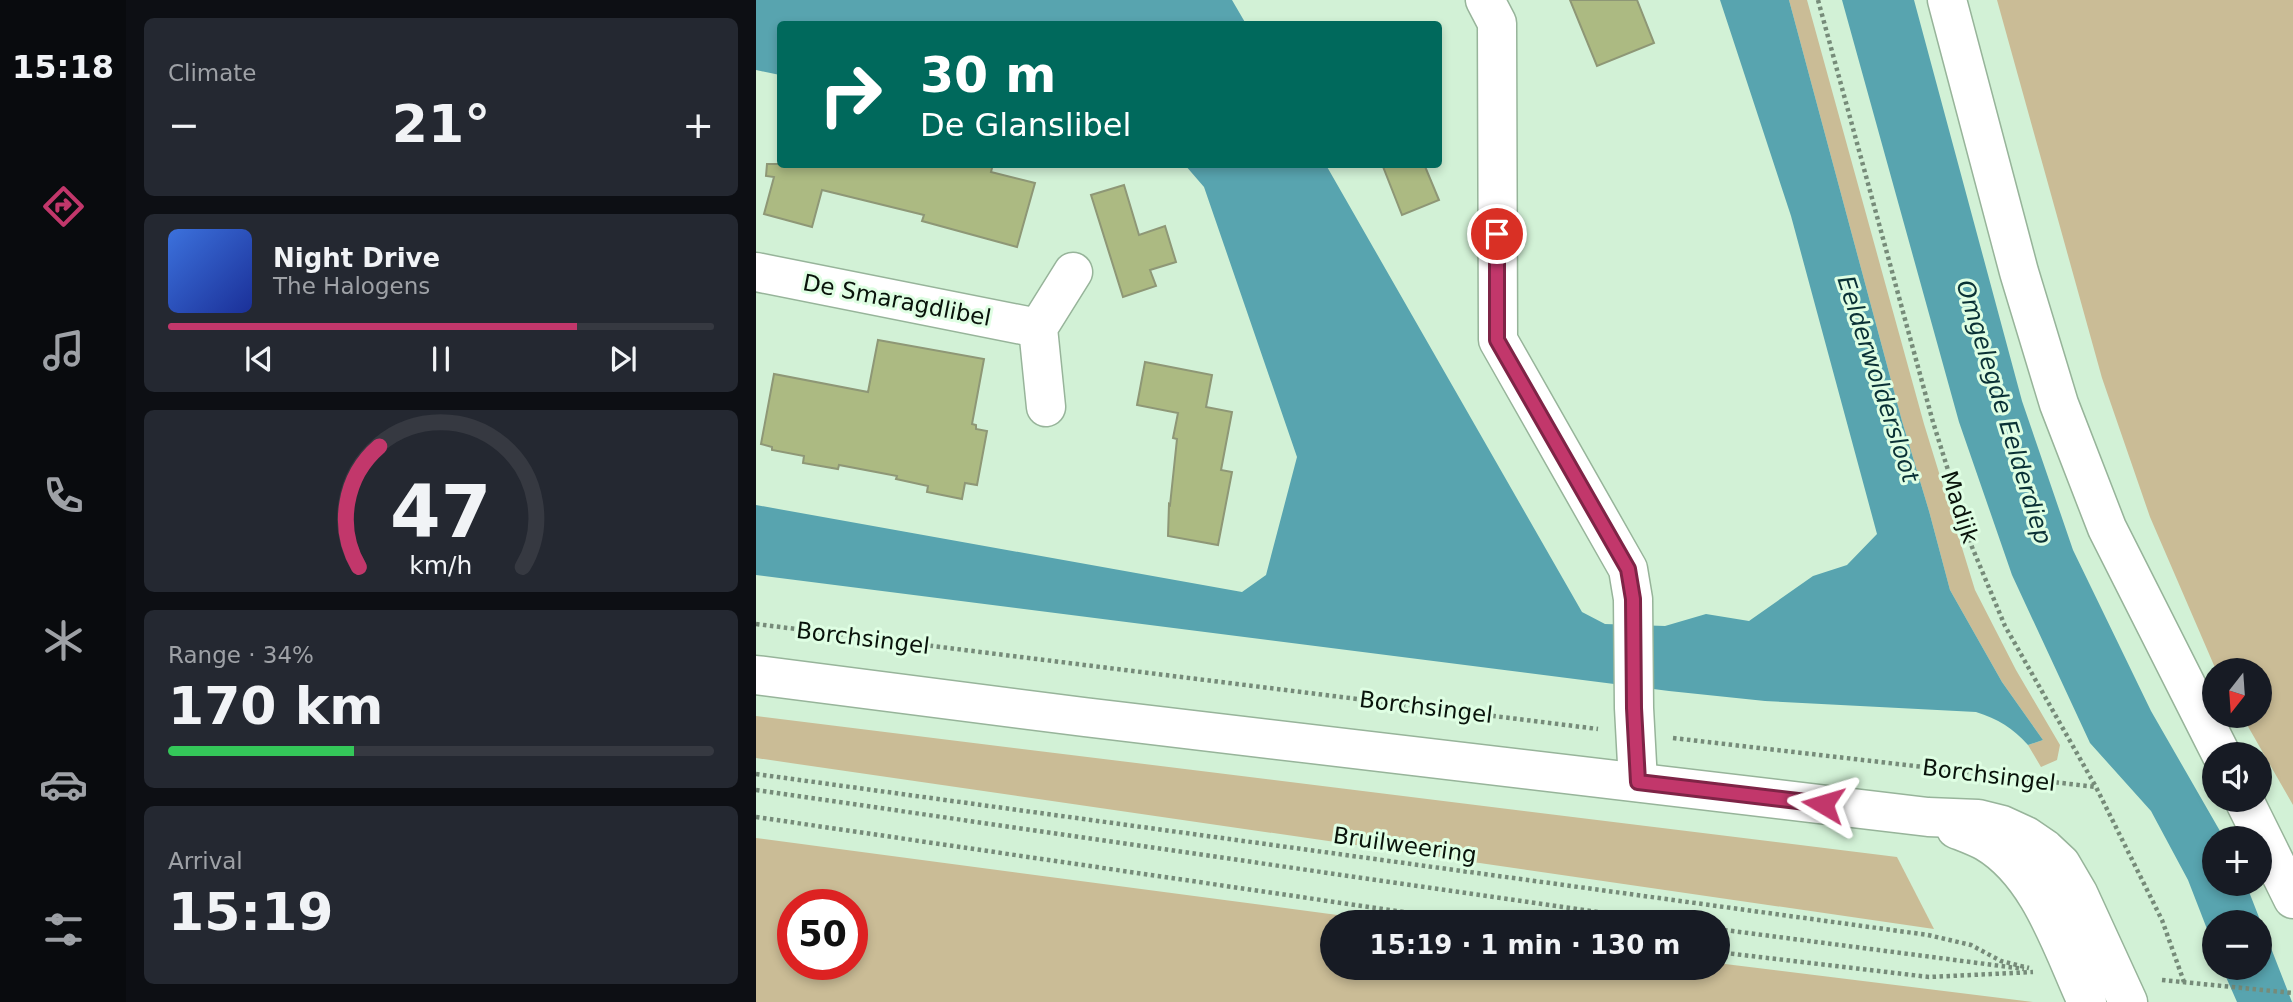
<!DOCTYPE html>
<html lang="en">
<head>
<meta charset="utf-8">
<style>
	:root { --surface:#171b24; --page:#242831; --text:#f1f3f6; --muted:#9ea1a6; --line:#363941; --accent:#c2376b }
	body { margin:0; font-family:"DejaVu Sans",sans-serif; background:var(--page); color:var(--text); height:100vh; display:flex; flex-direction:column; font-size:26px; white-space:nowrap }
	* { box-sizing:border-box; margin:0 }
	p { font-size:23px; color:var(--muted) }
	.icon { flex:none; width:38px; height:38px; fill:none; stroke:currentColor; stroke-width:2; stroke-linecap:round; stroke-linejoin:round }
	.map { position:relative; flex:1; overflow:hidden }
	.sheet { display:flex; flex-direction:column; gap:18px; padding:18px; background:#0d0f14; width:630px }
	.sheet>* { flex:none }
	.hud { position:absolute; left:21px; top:21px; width:665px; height:147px; border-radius:7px; box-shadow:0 4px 10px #0003; background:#00695c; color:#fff; overflow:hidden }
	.needle { width:46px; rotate:197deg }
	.buttons { position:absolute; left:1446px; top:658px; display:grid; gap:14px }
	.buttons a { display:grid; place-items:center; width:70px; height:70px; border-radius:50%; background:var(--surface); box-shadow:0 4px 10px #0003; font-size:35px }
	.speed { position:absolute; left:21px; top:889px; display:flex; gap:14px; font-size:35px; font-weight:700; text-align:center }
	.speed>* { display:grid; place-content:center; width:91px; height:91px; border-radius:50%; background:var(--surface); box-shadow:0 4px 10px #0003; line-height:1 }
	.speed .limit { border:10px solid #d22; background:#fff; color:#111 }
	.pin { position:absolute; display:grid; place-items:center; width:60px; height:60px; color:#fff; margin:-30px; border:4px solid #fff; border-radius:50%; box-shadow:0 2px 7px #0007 }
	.me { position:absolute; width:77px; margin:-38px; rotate:277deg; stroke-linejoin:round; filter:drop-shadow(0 0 5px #0008) }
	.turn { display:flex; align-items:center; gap:24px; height:147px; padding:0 28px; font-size:32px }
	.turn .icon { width:91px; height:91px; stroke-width:2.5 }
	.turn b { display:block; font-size:49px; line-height:60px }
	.big { font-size:52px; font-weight:700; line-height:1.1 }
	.sheet .card { flex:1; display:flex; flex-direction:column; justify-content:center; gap:10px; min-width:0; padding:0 24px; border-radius:10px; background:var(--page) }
	.sheet .dial { align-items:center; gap:0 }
	.dial svg { height:182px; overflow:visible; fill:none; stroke:var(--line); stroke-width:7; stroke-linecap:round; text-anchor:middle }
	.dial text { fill:var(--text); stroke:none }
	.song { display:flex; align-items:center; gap:21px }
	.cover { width:84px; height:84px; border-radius:10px; background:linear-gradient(135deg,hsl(220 70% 55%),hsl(230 70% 35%)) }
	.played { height:7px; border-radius:4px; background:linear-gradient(90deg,var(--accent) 75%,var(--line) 75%) }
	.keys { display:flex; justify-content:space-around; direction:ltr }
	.heat { display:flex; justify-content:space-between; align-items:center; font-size:38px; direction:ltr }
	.charge { height:10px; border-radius:5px; background:linear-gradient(90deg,#34c759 34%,var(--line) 0) }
	.trip { position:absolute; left:564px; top:910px; width:410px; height:70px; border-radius:35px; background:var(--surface); box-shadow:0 4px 10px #0003; font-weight:700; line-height:70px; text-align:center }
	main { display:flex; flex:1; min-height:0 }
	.menu { display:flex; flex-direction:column; width:126px; justify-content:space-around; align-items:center; background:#090b0e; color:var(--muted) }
	.menu .icon { width:49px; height:49px }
	.menu .current { color:var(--accent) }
	.menu b { font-size:32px; color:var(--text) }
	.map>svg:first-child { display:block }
	.green { fill:#cabc96; fill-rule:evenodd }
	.water { fill:#58a4af }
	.building { fill:#acba82; stroke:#8e9776; stroke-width:2 }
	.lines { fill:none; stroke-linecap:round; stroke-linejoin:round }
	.minor-casing { stroke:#97b49a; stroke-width:41 }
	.major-casing { stroke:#97b49a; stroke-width:41 }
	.path { stroke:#768b79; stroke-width:4.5; stroke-dasharray:3.5 3.5; stroke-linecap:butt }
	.minor { stroke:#fff; stroke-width:38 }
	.major { stroke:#fff; stroke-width:38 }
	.route-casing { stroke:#7e2446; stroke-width:18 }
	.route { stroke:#c2376b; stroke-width:12 }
	.labels { text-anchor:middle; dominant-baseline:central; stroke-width:6; stroke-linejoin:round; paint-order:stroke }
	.street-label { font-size:23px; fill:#09130b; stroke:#dffee3 }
	.water-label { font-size:24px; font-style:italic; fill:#0a3136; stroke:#dffee3 }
</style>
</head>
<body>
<main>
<nav class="menu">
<b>15:18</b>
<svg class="icon current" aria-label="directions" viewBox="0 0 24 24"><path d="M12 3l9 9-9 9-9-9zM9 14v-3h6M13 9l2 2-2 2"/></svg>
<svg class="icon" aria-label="music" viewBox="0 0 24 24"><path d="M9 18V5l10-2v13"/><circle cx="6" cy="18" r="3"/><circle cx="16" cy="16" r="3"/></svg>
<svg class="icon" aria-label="phone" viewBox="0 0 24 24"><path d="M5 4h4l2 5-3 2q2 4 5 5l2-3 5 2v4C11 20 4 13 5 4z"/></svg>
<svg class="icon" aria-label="climate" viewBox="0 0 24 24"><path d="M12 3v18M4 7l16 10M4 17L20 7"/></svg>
<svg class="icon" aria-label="car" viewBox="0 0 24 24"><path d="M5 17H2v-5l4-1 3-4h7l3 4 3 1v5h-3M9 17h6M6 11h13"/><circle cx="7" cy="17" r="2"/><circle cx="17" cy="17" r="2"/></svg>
<svg class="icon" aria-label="filters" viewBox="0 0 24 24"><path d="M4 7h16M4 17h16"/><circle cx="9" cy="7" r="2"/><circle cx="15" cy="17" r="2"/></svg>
</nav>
<section class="sheet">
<div class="card"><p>Climate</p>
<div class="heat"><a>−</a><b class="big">21°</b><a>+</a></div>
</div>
<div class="card">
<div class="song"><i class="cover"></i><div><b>Night Drive</b><p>The Halogens</p></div></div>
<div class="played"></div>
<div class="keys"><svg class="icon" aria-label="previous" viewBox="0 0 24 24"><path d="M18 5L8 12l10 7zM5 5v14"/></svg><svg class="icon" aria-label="pause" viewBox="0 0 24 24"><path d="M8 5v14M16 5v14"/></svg><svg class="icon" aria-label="next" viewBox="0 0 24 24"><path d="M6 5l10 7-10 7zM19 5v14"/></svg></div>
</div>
<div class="card dial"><svg viewBox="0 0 100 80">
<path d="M14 69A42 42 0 1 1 86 69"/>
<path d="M14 69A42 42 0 0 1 23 16" stroke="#c2376b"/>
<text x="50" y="56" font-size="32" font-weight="700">47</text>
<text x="50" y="72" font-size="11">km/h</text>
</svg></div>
<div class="card"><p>Range · 34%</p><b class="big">170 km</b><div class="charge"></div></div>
<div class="card"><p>Arrival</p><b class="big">15:19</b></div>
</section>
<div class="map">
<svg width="1537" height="1002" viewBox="0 0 1537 1002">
	<rect width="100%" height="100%" fill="#d2f1d6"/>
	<g class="green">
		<path d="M1033 0H1051L1168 424 1219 590 1260 670 1304 745 1301 760 1285 767 1272 745 1287 740 1246 682 1194 590 1173 511 1146 421Z"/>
		<path d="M1241 0H1537V805L1486 716H1503V670H1460L1394 517 1346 378Z"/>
		<path d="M0 716 1141 857 1178 929 0 758Z"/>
		<path d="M0 838 634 922H576V968H961V963L1277 1002H0ZM37 905H96V964H37Z"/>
	</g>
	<g class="water">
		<path d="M0 0H476L490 24H24V75L0 70Z"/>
		<path d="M964 0H1033L1146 421 1173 511 1194 590 1246 682 1287 740 1272 745C1257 728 1242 719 1220 712L1009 701 913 691 0 575V505L486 592 510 575 541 457 448 187 429 165H570L826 612 849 624 909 626 950 614 993 621 1057 576 1091 565 1121 534 1035 216Z"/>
		<path d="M1086 0H1158L1266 401 1317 550 1395 711 1468 838H1458V884H1490L1536 1002H1481L1466 968H1503V922H1458V947L1432 880 1395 811 1334 743 1256 575 1203 422Z"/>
	</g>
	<g class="building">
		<path d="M814 0H881L898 43 841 66Z"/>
		<path d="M11 164H237L235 172 279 183 261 247 166 221 168 215 66 190 56 227 8 214 18 177 10 176Z"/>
		<path d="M626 164H668L683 200 646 215Z"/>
		<path d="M368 185 383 235 409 226 420 262 394 270 400 286 367 297 335 195Z"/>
		<path d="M122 340 228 359 216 424 220 425V429L231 431 221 485 209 483 206 499 171 492 172 486 140 479 141 476 83 465 82 469 47 463 48 456 16 450V447L5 444 18 374 112 392Z"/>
		<path d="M389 362 456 375 450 407 476 412 465 470 476 472 462 545 412 536 413 504 414 505 421 439 417 438 422 413 381 405Z"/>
	</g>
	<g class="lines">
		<defs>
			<g id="minor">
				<path d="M729 0 741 23 742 340 872 569 877 599 878 708 882 782"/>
				<path d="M1191 0 1263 272 1303 404 1351 528 1465 754"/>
				<path d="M0 272 282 328"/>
				<path d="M290 407 282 328 317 272"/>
				<path d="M1488 800 1537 899"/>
			</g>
			<g id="major">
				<path d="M0 675 328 717 1172 817 1222 819 1246 825 1270 836 1289 849 1305 864 1322 893 1372 1002"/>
				<path d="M1200 829C1210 833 1221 837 1230 842 1284 874 1306 948 1331 1002"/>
			</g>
		</defs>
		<use href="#minor" class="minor-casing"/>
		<use href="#major" class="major-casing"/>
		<g class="path">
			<path d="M1062 0 1177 422 1216 547 1249 626 1340 787 1406 920 1428 982"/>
			<path d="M0 624 842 729"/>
			<path d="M917 738 1340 787"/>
			<path d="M0 774 1172 935 1215 945 1245 961 1273 968"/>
			<path d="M0 790 910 922"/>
			<path d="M0 817 715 922"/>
			<path d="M961 929 1268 969"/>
			<path d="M961 952 1173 977 1277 972"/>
			<path d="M1406 980 1537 993"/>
		</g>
		<use href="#minor" class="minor"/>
		<use href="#major" class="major"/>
	</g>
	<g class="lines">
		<defs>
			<path id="route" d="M741 234V340L872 569 877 599 878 708 882 782 1067 804"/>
		</defs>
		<use href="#route" class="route-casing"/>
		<use href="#route" class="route"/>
	</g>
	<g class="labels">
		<g class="street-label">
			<text transform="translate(141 300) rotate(11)">De Smaragdlibel</text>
			<text transform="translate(1204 507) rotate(72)">Madijk</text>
			<text transform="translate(107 638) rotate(7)">Borchsingel</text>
			<text transform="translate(670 707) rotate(7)">Borchsingel</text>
			<text transform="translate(1233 775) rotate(7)">Borchsingel</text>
			<text transform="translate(649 845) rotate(8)">Bruilweering</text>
		</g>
		<g class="water-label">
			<text transform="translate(1122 379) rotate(72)">Eelderwoldersloot</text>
			<text transform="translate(1248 412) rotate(73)">Omgelegde Eelderdiep</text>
		</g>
	</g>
</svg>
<div class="buttons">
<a><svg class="needle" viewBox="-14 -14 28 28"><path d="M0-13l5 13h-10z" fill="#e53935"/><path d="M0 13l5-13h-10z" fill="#9ea1a6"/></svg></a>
<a><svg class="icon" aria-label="sound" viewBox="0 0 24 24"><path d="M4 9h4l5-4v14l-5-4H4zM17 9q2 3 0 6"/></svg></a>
<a>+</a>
<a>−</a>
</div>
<div class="speed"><div class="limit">50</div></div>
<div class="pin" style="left:741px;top:234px;background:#d93025"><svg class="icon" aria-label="arrive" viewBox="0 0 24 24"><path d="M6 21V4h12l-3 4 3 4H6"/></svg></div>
<svg class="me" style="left:1067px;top:804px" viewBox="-20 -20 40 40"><path d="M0-17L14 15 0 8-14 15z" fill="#c2376b" stroke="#fff" stroke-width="4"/></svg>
<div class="trip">15:19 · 1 min · 130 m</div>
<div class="hud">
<div class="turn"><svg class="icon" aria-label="right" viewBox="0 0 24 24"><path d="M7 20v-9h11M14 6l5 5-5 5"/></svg><div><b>30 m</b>De Glanslibel</div></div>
</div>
</div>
</main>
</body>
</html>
